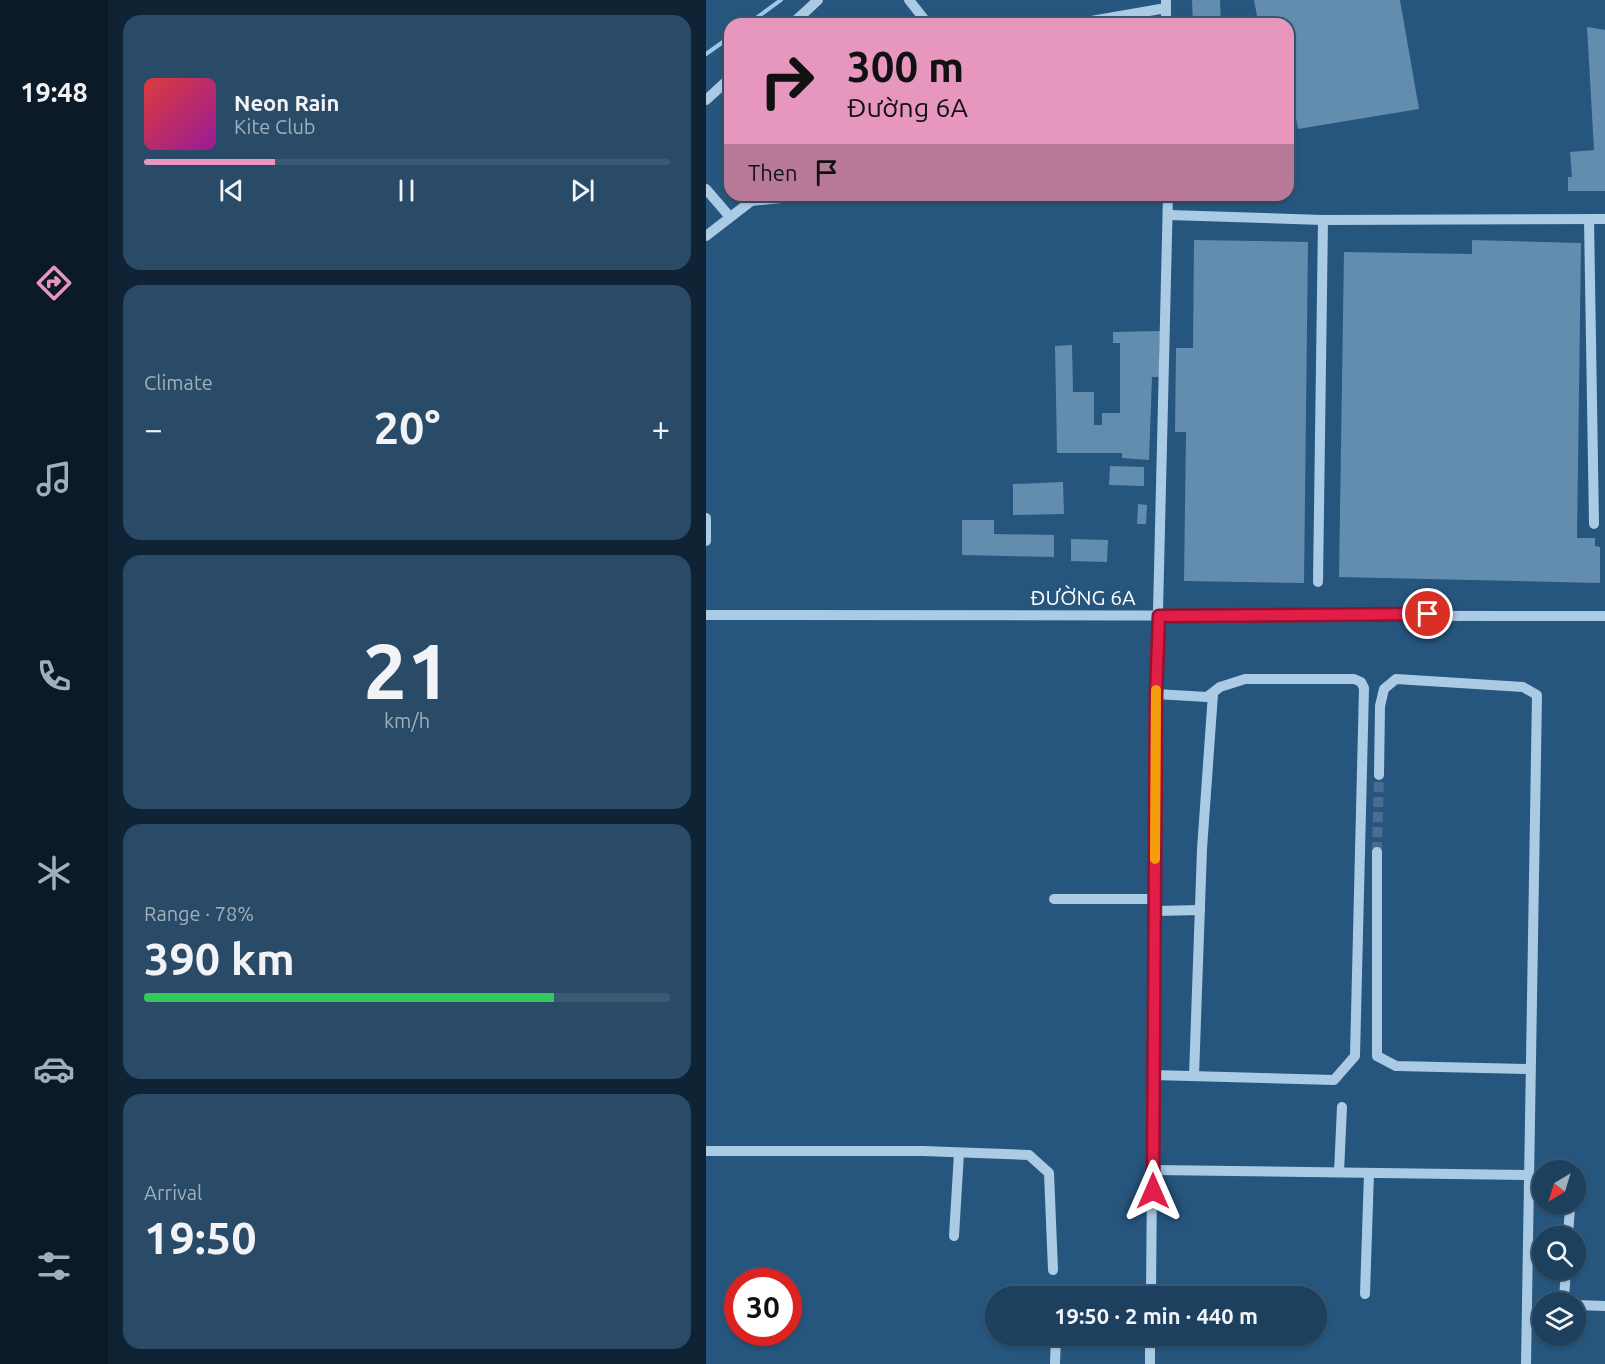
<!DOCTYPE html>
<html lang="en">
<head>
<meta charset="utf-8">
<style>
	:root { --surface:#1c405e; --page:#294b67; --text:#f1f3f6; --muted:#a0afbc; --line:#3a5973; --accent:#e797bd }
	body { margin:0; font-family:Ubuntu,sans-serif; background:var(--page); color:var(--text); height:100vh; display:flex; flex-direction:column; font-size:22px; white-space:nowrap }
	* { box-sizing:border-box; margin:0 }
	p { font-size:20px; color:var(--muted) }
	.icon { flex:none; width:33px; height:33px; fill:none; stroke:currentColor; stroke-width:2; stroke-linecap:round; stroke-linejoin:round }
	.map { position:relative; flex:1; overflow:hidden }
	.sheet { display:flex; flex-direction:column; gap:15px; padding:15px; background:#0f2334; width:598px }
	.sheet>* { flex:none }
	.hud { position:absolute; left:18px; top:18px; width:570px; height:183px; border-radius:18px; box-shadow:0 2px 4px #0004,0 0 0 2px var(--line); background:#e797bd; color:#111; overflow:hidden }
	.needle { width:39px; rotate:218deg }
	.buttons { position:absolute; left:826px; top:1160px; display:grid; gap:12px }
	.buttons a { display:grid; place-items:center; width:54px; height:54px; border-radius:50%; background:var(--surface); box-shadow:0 2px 4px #0004,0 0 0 2px var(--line); font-size:30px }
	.speed { position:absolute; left:18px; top:1268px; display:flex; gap:12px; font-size:30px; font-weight:700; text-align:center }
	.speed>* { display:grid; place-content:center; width:78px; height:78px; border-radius:50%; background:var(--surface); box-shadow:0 2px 4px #0004,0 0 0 2px var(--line); line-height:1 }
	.speed .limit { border:9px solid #d22; background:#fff; color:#111 }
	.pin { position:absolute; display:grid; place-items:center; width:51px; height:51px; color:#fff; margin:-26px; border:3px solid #fff; border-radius:50%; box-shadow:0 2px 6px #0007 }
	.me { position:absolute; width:66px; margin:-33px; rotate:0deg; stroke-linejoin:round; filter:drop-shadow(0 0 4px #0008) }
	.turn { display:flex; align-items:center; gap:21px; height:126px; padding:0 24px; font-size:27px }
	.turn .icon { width:78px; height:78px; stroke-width:2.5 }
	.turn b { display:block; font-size:42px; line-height:51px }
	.then { display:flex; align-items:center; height:57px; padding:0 24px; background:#0003; gap:12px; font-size:22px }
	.big { font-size:45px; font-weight:600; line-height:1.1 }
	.sheet .tile { flex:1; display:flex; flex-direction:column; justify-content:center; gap:9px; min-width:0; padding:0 21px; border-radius:18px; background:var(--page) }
	.sheet .dial { align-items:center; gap:0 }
	.dial b { font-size:78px; line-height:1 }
	.song { display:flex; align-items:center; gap:18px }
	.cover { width:72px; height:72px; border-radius:9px; background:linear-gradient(135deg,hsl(0 70% 55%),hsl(300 70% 35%)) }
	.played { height:6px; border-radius:3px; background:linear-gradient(90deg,var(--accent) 25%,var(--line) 25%) }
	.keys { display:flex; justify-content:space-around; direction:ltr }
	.heat { display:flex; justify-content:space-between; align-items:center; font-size:33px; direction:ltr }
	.charge { height:9px; border-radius:4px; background:linear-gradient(90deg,#34c759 78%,var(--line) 0) }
	.trip { position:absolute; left:279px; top:1286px; width:342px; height:60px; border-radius:30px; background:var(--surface); box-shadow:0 2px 4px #0004,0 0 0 2px var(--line); font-weight:600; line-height:60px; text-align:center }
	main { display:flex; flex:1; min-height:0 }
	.menu { display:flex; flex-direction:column; width:108px; justify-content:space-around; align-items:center; background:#0b1a26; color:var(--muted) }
	.menu .icon { width:42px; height:42px }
	.menu .current { color:var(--accent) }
	.menu b { font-size:27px; color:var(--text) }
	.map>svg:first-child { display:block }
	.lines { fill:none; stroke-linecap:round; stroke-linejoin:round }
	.stream { stroke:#a0c7e5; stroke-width:4 }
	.building { fill:#628daf }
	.minor-tunnel { stroke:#476e90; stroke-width:10; stroke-dasharray:10 5; stroke-linecap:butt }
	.minor { stroke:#abcbe5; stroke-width:10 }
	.route-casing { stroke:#92132f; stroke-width:15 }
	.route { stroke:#e11d48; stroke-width:10 }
	.slow { stroke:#f59e0b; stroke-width:10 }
	.labels { text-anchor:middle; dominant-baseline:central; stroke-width:6; stroke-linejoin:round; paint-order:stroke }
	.street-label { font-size:21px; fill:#fff; stroke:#26557d }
</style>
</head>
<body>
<main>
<nav class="menu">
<b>19:48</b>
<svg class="icon current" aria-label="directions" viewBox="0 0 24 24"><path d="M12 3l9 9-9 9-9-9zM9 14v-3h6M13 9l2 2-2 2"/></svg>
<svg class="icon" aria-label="music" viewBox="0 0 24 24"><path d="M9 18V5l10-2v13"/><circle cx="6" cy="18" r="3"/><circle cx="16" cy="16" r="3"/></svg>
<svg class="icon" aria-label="phone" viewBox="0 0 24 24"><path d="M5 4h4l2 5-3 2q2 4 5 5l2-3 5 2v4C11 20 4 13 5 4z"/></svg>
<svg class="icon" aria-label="climate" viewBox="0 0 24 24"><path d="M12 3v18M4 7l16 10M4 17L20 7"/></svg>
<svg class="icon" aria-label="car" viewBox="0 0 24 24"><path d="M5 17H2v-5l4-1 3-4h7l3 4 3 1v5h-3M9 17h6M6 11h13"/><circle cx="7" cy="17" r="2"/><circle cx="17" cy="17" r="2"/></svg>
<svg class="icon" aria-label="filters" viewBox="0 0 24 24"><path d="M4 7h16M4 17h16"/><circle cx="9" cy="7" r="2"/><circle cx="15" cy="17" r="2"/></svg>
</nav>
<section class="sheet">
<div class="tile">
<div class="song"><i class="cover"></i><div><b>Neon Rain</b><p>Kite Club</p></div></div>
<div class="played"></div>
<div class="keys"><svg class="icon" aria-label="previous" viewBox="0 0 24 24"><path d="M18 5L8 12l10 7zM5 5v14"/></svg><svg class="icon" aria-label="pause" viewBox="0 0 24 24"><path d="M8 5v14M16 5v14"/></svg><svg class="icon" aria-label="next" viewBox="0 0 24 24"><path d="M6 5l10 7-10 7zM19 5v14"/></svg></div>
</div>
<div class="tile"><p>Climate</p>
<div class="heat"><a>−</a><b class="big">20°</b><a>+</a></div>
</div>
<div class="tile dial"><b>21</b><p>km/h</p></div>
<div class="tile"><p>Range · 78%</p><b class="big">390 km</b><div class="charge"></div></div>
<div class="tile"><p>Arrival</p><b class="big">19:50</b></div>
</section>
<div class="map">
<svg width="899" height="1364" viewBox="0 0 899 1364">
	<rect width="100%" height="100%" fill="#26557d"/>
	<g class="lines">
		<g class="stream">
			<path d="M42 24 75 0"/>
			<path d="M0 54 24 37"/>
		</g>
	</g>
	<g class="building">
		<path d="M486 0H514L515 24H487Z"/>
		<path d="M548 0H694L713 109 592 129 582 78V24H579L578 17 552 21Z"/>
		<path d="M881 27 899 30V191H862V177H866L864 152 888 150Z"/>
		<path d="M488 240 602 242 598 583 478 581 480 432H469L470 348H487Z"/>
		<path d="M766 240 875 243 871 538H889V546L894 547V583L633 577 638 252 766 254Z"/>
		<path d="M454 331 453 377H446L443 460 416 458V453H351L349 346 366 345 367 392H388V425H396V413H414V343H407V332Z"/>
		<path d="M404 466 438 467V486L403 485Z"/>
		<path d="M357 482 358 514 307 515V484Z"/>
		<path d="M432 504 441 505 440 524H431Z"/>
		<path d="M256 520H288V534L348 535V557L256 555Z"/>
		<path d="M365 539 402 540 401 562 365 561Z"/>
	</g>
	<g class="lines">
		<path class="minor-tunnel" d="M671 852 673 775"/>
		<g class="minor">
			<path d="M203 0 222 24"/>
			<path d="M86 24 112 0"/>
			<path d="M368 24 460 8"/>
			<path d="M460 24V0"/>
			<path d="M0 100 24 78"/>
			<path d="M0 189 24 217"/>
			<path d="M45 201 105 195"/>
			<path d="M463 215 617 220 899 219"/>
			<path d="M883 219 888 524"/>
			<path d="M0 236 53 195"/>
			<path d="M0 518V541"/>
			<path d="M612 582 617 220"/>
			<path d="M0 615 899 616"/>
			<path d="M673 775 674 706 678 689 690 679 817 687 831 695 820 1364"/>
			<path d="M671 852V1056L690 1066 824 1069"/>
			<path d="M348 899H449"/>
			<path d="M450 911 494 910"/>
			<path d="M447 1075 628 1080 649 1056 658 688 655 682 648 679H539L514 687 501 697 450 694"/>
			<path d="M488 1076 496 849 507 694"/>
			<path d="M0 1151H217L323 1155 343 1173 347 1270"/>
			<path d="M447 1170 822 1175"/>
			<path d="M633 1172 636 1107"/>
			<path d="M248 1236 253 1153"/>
			<path d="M862 1236 864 1207"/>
			<path d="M860 1269 858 1299 860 1302"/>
			<path d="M659 1294 663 1173"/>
			<path d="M445 1296 450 694 462 195"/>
			<path d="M870 1305 899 1306"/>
			<path d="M349 1364 350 1335"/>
			<path d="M444 1364V1335"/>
		</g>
	</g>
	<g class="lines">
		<defs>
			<path id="route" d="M447 1191 450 694 453 616 722 614"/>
		</defs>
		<use href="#route" class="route-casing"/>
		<use href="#route" class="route"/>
		<path class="slow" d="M449 859 450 690"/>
	</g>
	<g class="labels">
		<g class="street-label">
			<text x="377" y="597">ĐƯỜNG 6A</text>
		</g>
	</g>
</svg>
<div class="buttons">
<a><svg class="needle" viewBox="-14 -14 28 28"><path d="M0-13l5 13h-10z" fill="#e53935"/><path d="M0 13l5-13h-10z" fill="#a0afbc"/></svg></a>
<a><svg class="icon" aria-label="search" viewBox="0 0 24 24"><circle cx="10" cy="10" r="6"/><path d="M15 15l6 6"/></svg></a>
<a><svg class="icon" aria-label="layers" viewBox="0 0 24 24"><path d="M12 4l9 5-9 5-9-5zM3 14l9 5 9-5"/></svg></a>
</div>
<div class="speed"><div class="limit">30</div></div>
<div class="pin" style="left:722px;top:614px;background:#d93025"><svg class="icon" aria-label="arrive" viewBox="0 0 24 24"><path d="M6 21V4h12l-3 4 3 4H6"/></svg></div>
<svg class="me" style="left:447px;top:1191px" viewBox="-20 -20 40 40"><path d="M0-17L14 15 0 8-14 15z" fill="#e11d48" stroke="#fff" stroke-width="4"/></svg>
<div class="trip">19:50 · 2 min · 440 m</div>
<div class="hud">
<div class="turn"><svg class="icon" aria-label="right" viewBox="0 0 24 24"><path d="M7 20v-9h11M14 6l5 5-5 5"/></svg><div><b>300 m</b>Đường 6A</div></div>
<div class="then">Then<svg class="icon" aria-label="arrive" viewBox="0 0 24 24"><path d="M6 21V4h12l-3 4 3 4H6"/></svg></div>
</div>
</div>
</main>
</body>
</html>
